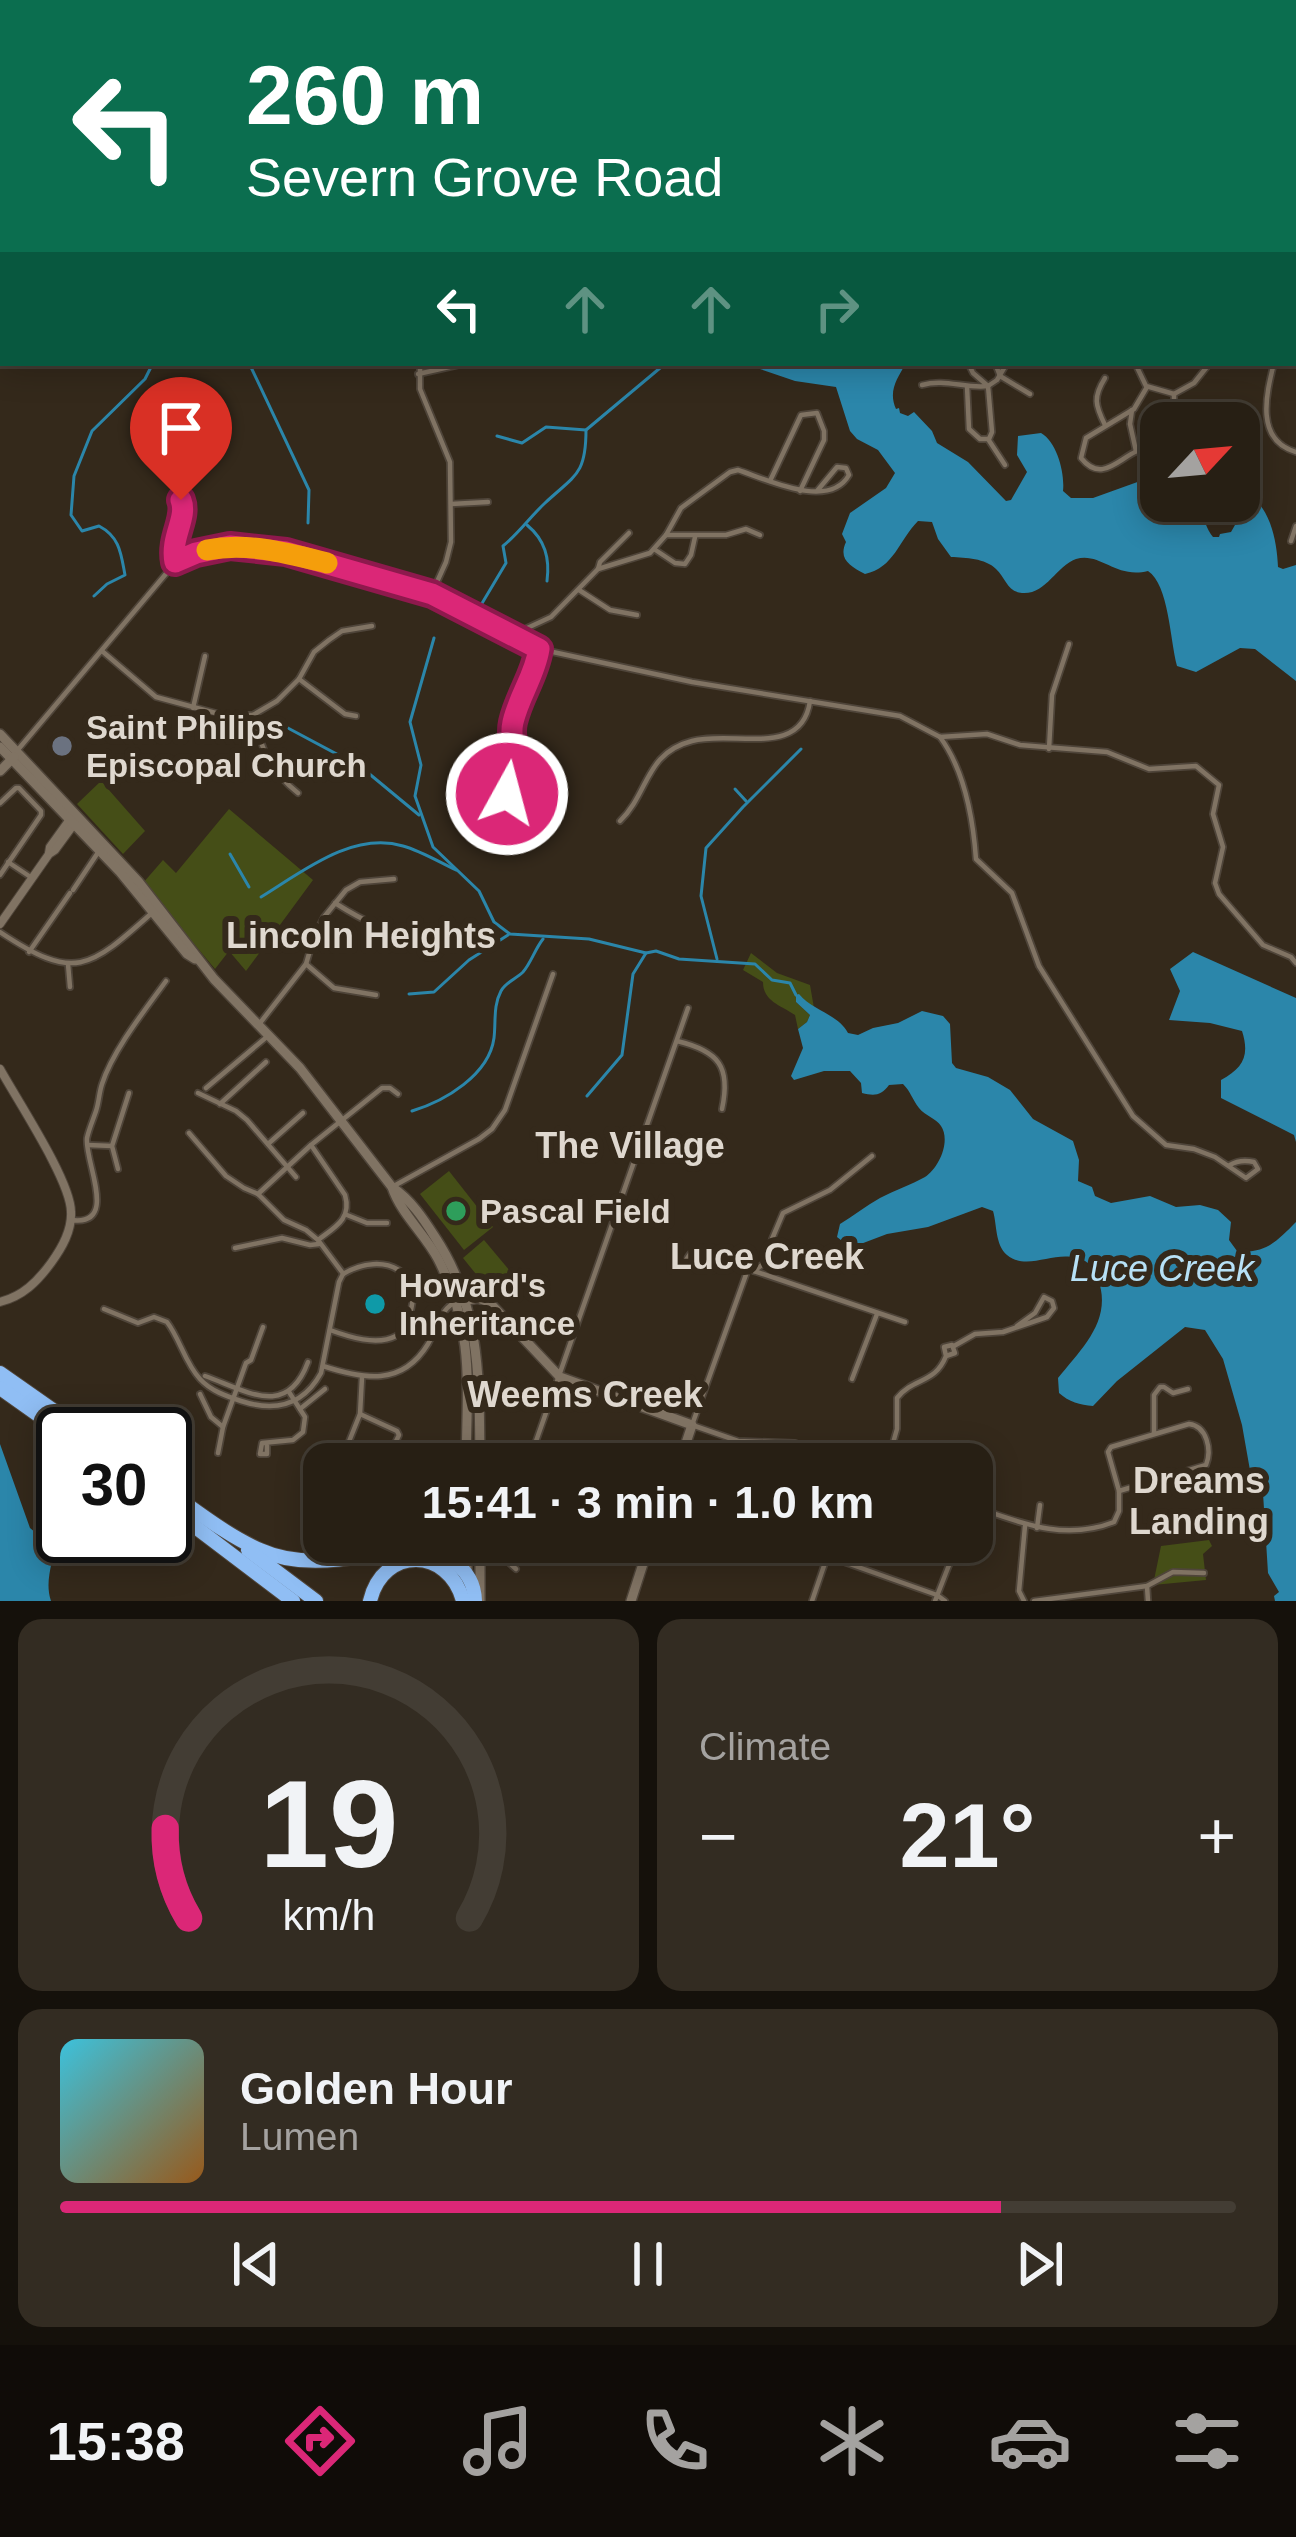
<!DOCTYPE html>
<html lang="en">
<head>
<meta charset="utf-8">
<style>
	:root { --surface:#271f14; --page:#332c22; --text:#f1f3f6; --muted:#a4a2a0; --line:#433d34; --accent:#db2777 }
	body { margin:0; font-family:Arial,sans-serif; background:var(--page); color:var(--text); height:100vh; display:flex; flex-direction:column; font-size:45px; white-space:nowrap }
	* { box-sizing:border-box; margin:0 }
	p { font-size:39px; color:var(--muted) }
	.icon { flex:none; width:66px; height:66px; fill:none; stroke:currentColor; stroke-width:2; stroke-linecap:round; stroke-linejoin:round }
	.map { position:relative; height:1601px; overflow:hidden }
	.drawer { display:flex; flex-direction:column; gap:18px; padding:18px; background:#15110b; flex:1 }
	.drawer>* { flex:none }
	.guide { position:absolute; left:0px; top:0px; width:1296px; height:366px; box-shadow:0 6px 30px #0003,0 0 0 3px var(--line); background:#0b6e4f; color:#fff; overflow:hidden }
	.needle { width:78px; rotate:64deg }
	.fabs { position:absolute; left:1140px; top:402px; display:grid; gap:24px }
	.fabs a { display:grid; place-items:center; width:120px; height:120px; border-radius:24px; background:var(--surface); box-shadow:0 6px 30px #0003,0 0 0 3px var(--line); font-size:60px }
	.speed { position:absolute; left:36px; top:1407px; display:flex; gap:24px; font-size:60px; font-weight:700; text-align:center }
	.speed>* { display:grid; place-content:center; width:156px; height:156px; border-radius:50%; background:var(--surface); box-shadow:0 6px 30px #0003,0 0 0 3px var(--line); line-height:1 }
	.speed .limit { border:6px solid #111; border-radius:18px; background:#fff; color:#111 }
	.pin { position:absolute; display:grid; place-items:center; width:102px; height:102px; color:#fff; margin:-123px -51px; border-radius:50% 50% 50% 0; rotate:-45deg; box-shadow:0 0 12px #0007 }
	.pin .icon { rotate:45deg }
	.me { position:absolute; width:132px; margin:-66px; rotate:7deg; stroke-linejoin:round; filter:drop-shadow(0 0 9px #0008) }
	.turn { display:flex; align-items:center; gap:42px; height:252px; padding:0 48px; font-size:54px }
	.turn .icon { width:156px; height:156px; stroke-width:2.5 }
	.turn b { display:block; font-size:84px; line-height:102px }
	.lanes { display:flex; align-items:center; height:114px; padding:0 48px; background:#0003; justify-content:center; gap:60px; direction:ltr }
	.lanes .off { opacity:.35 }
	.big { font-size:90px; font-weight:700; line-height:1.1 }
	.drawer .card { flex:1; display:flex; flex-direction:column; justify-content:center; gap:18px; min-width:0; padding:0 42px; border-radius:24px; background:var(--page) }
	.drawer .dial { align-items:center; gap:0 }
	.dial svg { height:312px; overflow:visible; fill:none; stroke:var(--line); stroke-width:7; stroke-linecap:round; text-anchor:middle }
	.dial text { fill:var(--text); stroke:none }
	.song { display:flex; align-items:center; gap:36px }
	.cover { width:144px; height:144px; border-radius:18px; background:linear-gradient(135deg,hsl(190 70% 55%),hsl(30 70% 35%)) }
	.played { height:12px; border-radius:6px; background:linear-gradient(90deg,var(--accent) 80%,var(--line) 80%) }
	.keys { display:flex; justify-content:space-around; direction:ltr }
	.heat { display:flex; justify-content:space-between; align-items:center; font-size:66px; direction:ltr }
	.drawer .tiles { flex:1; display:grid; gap:18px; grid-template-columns:1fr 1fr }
	.card:last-child { grid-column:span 2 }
	.trip { position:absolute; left:303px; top:1443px; width:690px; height:120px; border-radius:24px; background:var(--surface); box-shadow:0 6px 30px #0003,0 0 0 3px var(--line); font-weight:700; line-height:120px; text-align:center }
	.menu { display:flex; height:192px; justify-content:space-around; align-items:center; background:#100c08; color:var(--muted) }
	.menu .icon { width:84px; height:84px }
	.menu .on { color:var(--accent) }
	.menu b { font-size:54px; color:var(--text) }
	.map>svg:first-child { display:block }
	.green { fill:#454e17 }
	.water { fill:#2b86aa }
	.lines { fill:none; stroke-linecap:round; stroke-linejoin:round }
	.stream { stroke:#2b86aa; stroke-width:3 }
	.minor-casing { stroke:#4f453a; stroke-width:8 }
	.tertiary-casing { stroke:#4f453a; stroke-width:10 }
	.secondary-casing { stroke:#4f453a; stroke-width:12 }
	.motorway-casing { stroke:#4f453a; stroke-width:16 }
	.minor { stroke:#807363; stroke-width:4.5 }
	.tertiary { stroke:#807363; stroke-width:8 }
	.secondary { stroke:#807363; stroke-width:9 }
	.motorway { stroke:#90bef4; stroke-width:14 }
	.route-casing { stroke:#8e194d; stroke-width:30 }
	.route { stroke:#db2777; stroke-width:21 }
	.slow { stroke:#f59e0b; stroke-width:21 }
	.worship-dot { fill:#6b7280; stroke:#34291b; stroke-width:4.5 }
	.leisure-dot { fill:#2e9e5b; stroke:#34291b; stroke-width:4.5 }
	.culture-dot { fill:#0f9aa8; stroke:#34291b; stroke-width:4.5 }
	.labels { text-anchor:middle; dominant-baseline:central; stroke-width:12; stroke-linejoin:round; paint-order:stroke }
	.poi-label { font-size:33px; font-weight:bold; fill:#dfd8cf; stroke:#34291b; text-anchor:start }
	.neighbourhood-label { font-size:36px; font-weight:bold; fill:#dfd8cf; stroke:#34291b }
	.water-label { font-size:36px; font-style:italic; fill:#b7e1f6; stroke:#34291b }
</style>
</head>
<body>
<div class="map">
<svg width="1296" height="1601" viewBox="0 0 1296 1601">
	<rect width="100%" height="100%" fill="#34291b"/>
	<g class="green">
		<path d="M101 781 145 831 123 854 77 804Z"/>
		<path d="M229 809 313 880 246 971 229 951 215 969 143 883 163 860 176 873Z"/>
		<path d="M751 953 777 973 810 985 814 1008 796 995V1002L810 1015 807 1022 798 1029 795 1015C780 1005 763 1001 763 982L743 970Z"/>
		<path d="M449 1171 493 1227 464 1250 420 1194Z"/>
		<path d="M484 1240 510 1271 488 1289 463 1258Z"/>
		<path d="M1209 1540 1212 1546 1203 1554 1206 1580 1153 1585 1161 1546Z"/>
	</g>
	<g class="water">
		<path d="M757 363H906C897 379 888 391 896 409L899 408 900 413 908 416 914 412 932 431 937 443 968 462 1006 501 1011 500 1027 472 1017 455 1018 436 1041 433C1057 442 1065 473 1063 491L1071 498H1093L1143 480 1161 481V501H1195C1203 512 1205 528 1213 537H1219L1220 534 1231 532 1235 525 1234 507 1239 499 1251 496C1271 511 1277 542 1278 567L1283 569 1296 565V681L1255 649 1240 648 1196 672 1177 666C1170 640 1169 585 1148 571 1115 579 1101 552 1076 559 1056 566 1046 595 1022 593 1007 592 1006 578 996 569 985 558 966 558 951 557L938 539 932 522 918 521C899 540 894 568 865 574 850 566 838 559 846 542L842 534 850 513 886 488 895 473 878 450 857 439 850 431 836 387 795 381 760 369Z"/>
		<path d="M1193 952 1296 998V1142L1294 1135 1221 1098V1080C1243 1068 1250 1056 1242 1031L1210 1023 1169 1020 1180 991 1170 969Z"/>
		<path d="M799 994C813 1011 838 1014 848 1033L858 1035 873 1028 898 1023 922 1011 943 1016 950 1024 952 1063 956 1068 988 1077 1010 1090 1033 1119 1073 1141 1079 1160 1078 1181 1092 1187 1095 1196 1111 1203 1150 1196 1176 1207 1200 1205 1218 1210 1231 1222 1229 1240 1237 1251C1266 1254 1277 1241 1296 1222V1601H1275L1274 1596 1279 1592 1268 1573 1263 1493 1251 1476 1242 1425 1223 1359 1205 1330 1185 1327 1117 1381 1093 1406C1080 1405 1069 1402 1059 1393L1058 1378C1082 1348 1113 1320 1098 1279 1092 1265 1086 1258 1071 1257 1050 1254 1025 1270 1007 1255 995 1245 997 1224 993 1211L982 1207 928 1227 887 1234 858 1245 846 1244 837 1237 840 1224C853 1216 866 1206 880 1198 895 1190 911 1185 925 1177 939 1168 951 1141 941 1126 936 1118 925 1116 919 1108 912 1099 911 1092 903 1084L889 1085C881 1096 874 1096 862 1093L861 1083 850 1071H824L794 1080 791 1076 803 1048 798 1029 807 1022 810 1015 796 1002V995Z"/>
		<path d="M0 1444 30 1528 36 1533 47 1529 54 1534C57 1558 43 1577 51 1601H0Z"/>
	</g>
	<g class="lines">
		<g class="stream">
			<path d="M252 0 254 3"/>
			<path d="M677 0 678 3"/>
			<path d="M0 224 3 226"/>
			<path d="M249 363 309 490 308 523"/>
			<path d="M497 436 522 443 546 427 586 430"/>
			<path d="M527 525C545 540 550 558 547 581"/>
			<path d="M94 596 107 584 125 575C121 554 120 537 99 526L82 531 71 515 74 476 92 431 145 379 153 363"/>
			<path d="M481 605 506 563 503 546C519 533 530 517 545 503 575 475 586 475 586 430L666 363"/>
			<path d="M434 638 410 722 421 765 415 796 433 847 479 891 494 922 510 934 589 939 646 953 656 951 679 959 755 964 772 980 790 983 796 995"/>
			<path d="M286 727 361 767 419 815"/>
			<path d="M735 789 746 801"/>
			<path d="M230 854 249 887"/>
			<path d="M261 897C302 872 352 831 403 846 421 851 439 862 456 870"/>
			<path d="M717 959 701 896 706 848 743 807 801 749"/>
			<path d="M409 994 434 992 469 960 508 935"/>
			<path d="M587 1096 622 1055 633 974 646 953"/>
			<path d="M412 1111C445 1101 489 1075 494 1038 496 1021 493 1006 501 991 506 982 516 979 523 972 531 963 535 949 543 939"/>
		</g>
		<defs>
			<g id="minor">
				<path d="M412 0V3"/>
				<path d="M558 0 559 3"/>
				<path d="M817 0 820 3"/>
				<path d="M86 3 87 0"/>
				<path d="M1293 315 1296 317"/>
				<path d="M2 330 3 331"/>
				<path d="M1293 332 1296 329"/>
				<path d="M0 348 3 345"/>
				<path d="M420 363V389L450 462 451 542 446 562 432 593"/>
				<path d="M968 363 973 373 988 386"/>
				<path d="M995 363 1000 376"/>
				<path d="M1135 363 1146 386 1174 394 1194 383 1210 363"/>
				<path d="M1274 363C1266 395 1255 440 1296 452"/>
				<path d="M418 374 467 363"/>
				<path d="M1000 376 1030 394"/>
				<path d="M1105 378C1093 397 1095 405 1105 425"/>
				<path d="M922 385C945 378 965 389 988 386"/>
				<path d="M967 386 969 429 980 439H988L1005 465"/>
				<path d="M988 386 992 432 989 439"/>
				<path d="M988 386 997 380 1007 363"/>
				<path d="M1147 387 1134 409 1086 438 1081 458C1101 483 1117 460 1137 451L1161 456"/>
				<path d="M1174 394V423"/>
				<path d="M1132 410 1130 424 1136 451"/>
				<path d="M770 481 801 415 817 413 824 431V440L800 491"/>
				<path d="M451 504 488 502"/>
				<path d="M666 535H726L746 529 760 535"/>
				<path d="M1291 541 1296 526"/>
				<path d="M654 549 675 563 685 564 691 555 695 537"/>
				<path d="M175 563C171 542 180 532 184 514 185 504 178 495 177 485L209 445 210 427 213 420"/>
				<path d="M598 569 600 562 629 533"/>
				<path d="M579 590 610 610 637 615"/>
				<path d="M510 636 551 617 598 569 650 553 666 535 681 508 730 472 738 470C768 480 829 510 849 475L846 468 837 467 817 491"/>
				<path d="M102 651 156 697 223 715H253L277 701 299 679 314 652 329 640 342 631 372 626"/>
				<path d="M299 679 345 714 356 716"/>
				<path d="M193 708 205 656"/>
				<path d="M253 715C261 748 270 771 298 793"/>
				<path d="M940 737C965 771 973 818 976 859L1012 893 1039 966 1133 1116 1166 1145 1194 1149 1215 1157 1246 1178 1258 1169 1254 1162C1245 1160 1238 1160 1230 1165"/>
				<path d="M1049 749 1052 695 1069 644"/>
				<path d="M16 752 175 563 196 553 230 546 286 552 432 594 539 649 692 682 900 716 940 737 987 734 1020 745 1107 752 1149 769 1196 766 1219 785 1213 814 1223 847 1215 883 1219 894 1263 945 1291 957 1296 963"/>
				<path d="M0 803 16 788H19L41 811V815L0 875"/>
				<path d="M499 806C511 789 525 774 519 753 515 741 510 736 513 724 518 698 535 676 539 649"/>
				<path d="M620 821C649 793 645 753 692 741 733 730 802 759 810 701"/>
				<path d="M8 862 32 878"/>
				<path d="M73 890 99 851"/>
				<path d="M335 903C362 920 390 935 422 936"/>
				<path d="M0 932C75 982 89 969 153 912"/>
				<path d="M29 952 70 893"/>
				<path d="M68 964 70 987"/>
				<path d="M306 964 334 988 376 995"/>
				<path d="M260 1023 306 964 314 937 324 917 346 890 360 882 394 879"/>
				<path d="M677 1041C719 1051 731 1067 722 1109"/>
				<path d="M206 1088 269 1035"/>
				<path d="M198 1093 236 1111 247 1120 296 1177"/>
				<path d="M220 1104 266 1062"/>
				<path d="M189 1133 226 1176 244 1188 258 1194 284 1220 306 1230 318 1240 342 1272"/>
				<path d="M268 1144 303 1113"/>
				<path d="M88 1145 112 1146"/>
				<path d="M311 1145 345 1195C352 1219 335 1227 318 1240"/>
				<path d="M118 1169 112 1146 129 1093"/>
				<path d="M392 1187 479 1139 492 1129 505 1110 553 974"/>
				<path d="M258 1194 311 1145 382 1088H390L398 1094"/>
				<path d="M347 1215 367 1223H387"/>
				<path d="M71 1220C120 1227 84 1161 87 1138 89 1129 93 1120 96 1111 99 1102 99 1093 102 1084 113 1050 145 1010 166 981"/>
				<path d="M235 1248 282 1238 310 1245 319 1244"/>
				<path d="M690 1254 697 1258 692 1265 686 1260Z"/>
				<path d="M697 1258C719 1256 734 1263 754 1271L905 1322"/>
				<path d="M748 1269 692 1425 738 1441 795 1443 855 1464"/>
				<path d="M754 1271 767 1261 772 1239 783 1213 830 1190 872 1156"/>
				<path d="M104 1309 138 1323 154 1317 167 1322C180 1339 185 1363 200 1379 211 1391 226 1396 241 1401 275 1412 303 1406 321 1373L339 1282 343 1274"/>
				<path d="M330 1330C349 1337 377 1346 396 1336 404 1332 404 1328 407 1321 429 1271 383 1250 343 1274"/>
				<path d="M954 1346 975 1334 1003 1332 1047 1317 1054 1308 1052 1301 1044 1297 1035 1313 1017 1326"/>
				<path d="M323 1366C363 1379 402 1387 428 1344 437 1328 438 1314 453 1303"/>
				<path d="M205 1376C247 1391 287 1419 308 1362"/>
				<path d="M362 1377 360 1414 346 1449 348 1452 375 1464"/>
				<path d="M852 1379 877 1314"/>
				<path d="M200 1394 211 1417 223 1427"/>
				<path d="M300 1409 325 1389"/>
				<path d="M360 1414 397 1431 399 1435 385 1464"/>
				<path d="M1189 1424C1207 1426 1212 1450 1206 1465L1119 1491 1108 1452 1111 1447Z"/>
				<path d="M1154 1433V1395L1160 1387H1164L1173 1393 1188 1389"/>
				<path d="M267 1443V1454H260L262 1443 293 1440 303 1432 305 1417 289 1392"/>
				<path d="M218 1453 223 1427 246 1363 251 1360 263 1327"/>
				<path d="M528 1464 688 1008"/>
				<path d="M887 1464 897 1429V1398C914 1377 935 1384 946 1356L955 1353 952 1345 944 1347 946 1356"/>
				<path d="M972 1506C1019 1522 1063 1542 1114 1522L1119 1511V1491"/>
				<path d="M1037 1528 1040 1505"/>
				<path d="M500 1542 505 1559 516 1569"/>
				<path d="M800 1542 799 1546 937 1595 945 1601"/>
				<path d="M1147 1586 1148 1601"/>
				<path d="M812 1601 827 1557"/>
				<path d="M935 1601 958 1542"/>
				<path d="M1024 1601 1019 1591 1025 1526"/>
				<path d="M1034 1601 1147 1586 1173 1572 1204 1573"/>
			</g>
			<g id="tertiary">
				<path d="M49 853 50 847 73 815"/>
				<path d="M0 924 49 854 55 850 77 820"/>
				<path d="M0 1069C17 1100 71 1181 71 1212 72 1231 62 1248 51 1263 37 1282 23 1296 0 1302"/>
			</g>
			<g id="secondary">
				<path d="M0 734 138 881 214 979 300 1068 392 1187C401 1214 425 1234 438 1259 475 1331 467 1387 466 1464"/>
				<path d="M0 747 120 872 187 954 195 959"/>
				<path d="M0 771 14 757"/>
				<path d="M392 1187C411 1200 423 1218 435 1237 482 1308 479 1382 480 1464"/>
				<path d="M457 1302 478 1298 489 1302 560 1377 692 1425 679 1464"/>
				<path d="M467 1542V1572"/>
				<path d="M480 1601V1542"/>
				<path d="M631 1601 650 1542"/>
			</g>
			<g id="motorway">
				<path d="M0 1373 87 1434"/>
				<path d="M0 1388 65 1434"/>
				<path d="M165 1489C195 1510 226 1535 260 1550 309 1572 368 1556 417 1542"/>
				<path d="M165 1504 293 1601"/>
				<path d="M406 1548C439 1549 474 1564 475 1601"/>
				<path d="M248 1550 316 1601"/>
				<path d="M370 1601C383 1546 449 1547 463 1601"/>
			</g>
		</defs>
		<use href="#minor" class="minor-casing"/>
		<use href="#tertiary" class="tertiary-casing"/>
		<use href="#secondary" class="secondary-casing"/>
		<use href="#motorway" class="motorway-casing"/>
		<use href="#minor" class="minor"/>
		<use href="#tertiary" class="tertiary"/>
		<use href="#secondary" class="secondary"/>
		<use href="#motorway" class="motorway"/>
	</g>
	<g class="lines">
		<defs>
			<path id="route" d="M181 500C188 518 170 537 175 562L196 553 230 546 286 552 432 594 539 649C535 675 519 696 513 722 506 754 537 753 507 794"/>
		</defs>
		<use href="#route" class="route-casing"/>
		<use href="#route" class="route"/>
		<path class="slow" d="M207 550C248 542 287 553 327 563"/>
	</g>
	<circle class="worship-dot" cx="62" cy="746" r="12"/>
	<circle class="leisure-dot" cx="456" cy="1211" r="12"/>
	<circle class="culture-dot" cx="375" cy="1304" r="12"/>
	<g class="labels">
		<g class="poi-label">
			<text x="86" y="727">Saint Philips<tspan x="86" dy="38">Episcopal Church</tspan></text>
			<text x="480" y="1211">Pascal Field</text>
			<text x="399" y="1285">Howard's<tspan x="399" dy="38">Inheritance</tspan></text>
		</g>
		<g class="neighbourhood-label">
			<text x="361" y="935">Lincoln Heights</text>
			<text x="630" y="1145">The Village</text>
			<text x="767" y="1256">Luce Creek</text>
			<text x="585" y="1394">Weems Creek</text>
			<text x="1199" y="1480">Dreams<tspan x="1199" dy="41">Landing</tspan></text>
		</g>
		<g class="water-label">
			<text x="1162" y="1268">Luce Creek</text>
		</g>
	</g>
</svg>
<div class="fabs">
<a><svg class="needle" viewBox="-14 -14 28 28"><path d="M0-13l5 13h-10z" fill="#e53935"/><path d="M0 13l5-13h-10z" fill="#a4a2a0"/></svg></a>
</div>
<div class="speed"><div class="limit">30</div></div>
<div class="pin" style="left:181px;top:500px;background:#d93025"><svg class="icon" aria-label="arrive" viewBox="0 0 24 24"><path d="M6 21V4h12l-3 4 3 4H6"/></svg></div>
<svg class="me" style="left:507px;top:794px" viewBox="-20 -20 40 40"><circle r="17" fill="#db2777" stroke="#fff" stroke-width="3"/><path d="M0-11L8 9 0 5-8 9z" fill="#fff"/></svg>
<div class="trip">15:41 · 3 min · 1.0 km</div>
<div class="guide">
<div class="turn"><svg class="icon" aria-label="left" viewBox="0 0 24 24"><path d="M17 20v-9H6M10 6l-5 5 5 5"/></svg><div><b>260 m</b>Severn Grove Road</div></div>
<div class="lanes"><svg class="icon" aria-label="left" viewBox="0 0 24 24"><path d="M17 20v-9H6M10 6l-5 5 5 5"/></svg><svg class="icon off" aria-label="ahead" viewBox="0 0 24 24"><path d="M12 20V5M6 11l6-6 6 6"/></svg><svg class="icon off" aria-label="ahead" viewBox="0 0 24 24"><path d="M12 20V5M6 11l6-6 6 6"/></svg><svg class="icon off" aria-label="right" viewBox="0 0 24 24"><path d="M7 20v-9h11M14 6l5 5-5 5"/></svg></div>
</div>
</div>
<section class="drawer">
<div class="tiles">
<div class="card dial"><svg viewBox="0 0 100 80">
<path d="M14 69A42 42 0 1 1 86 69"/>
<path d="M14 69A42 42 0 0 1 8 46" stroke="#db2777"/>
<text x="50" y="56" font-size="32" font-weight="700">19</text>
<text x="50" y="72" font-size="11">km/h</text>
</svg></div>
<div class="card"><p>Climate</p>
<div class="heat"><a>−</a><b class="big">21°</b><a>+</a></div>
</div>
<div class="card">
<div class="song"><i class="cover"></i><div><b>Golden Hour</b><p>Lumen</p></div></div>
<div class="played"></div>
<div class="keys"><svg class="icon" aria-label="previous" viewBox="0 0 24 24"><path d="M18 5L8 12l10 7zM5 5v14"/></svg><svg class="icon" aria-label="pause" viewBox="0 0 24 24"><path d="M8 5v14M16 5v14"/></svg><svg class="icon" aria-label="next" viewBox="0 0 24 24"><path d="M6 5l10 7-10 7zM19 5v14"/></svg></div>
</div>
</div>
</section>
<nav class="menu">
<b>15:38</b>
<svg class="icon on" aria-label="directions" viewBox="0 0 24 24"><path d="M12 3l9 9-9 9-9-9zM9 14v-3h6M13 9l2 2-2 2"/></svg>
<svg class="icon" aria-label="music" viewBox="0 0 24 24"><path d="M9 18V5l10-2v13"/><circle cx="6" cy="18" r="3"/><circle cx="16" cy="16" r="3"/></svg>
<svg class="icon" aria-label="phone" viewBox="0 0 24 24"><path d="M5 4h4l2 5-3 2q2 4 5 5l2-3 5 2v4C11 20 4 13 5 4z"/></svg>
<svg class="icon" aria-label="climate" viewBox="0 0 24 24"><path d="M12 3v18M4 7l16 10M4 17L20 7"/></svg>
<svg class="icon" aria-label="car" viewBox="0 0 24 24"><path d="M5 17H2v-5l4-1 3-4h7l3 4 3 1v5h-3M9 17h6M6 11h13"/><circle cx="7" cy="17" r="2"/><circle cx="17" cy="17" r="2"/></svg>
<svg class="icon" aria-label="filters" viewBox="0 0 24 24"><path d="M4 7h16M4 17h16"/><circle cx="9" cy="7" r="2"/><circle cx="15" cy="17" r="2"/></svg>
</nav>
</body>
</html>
